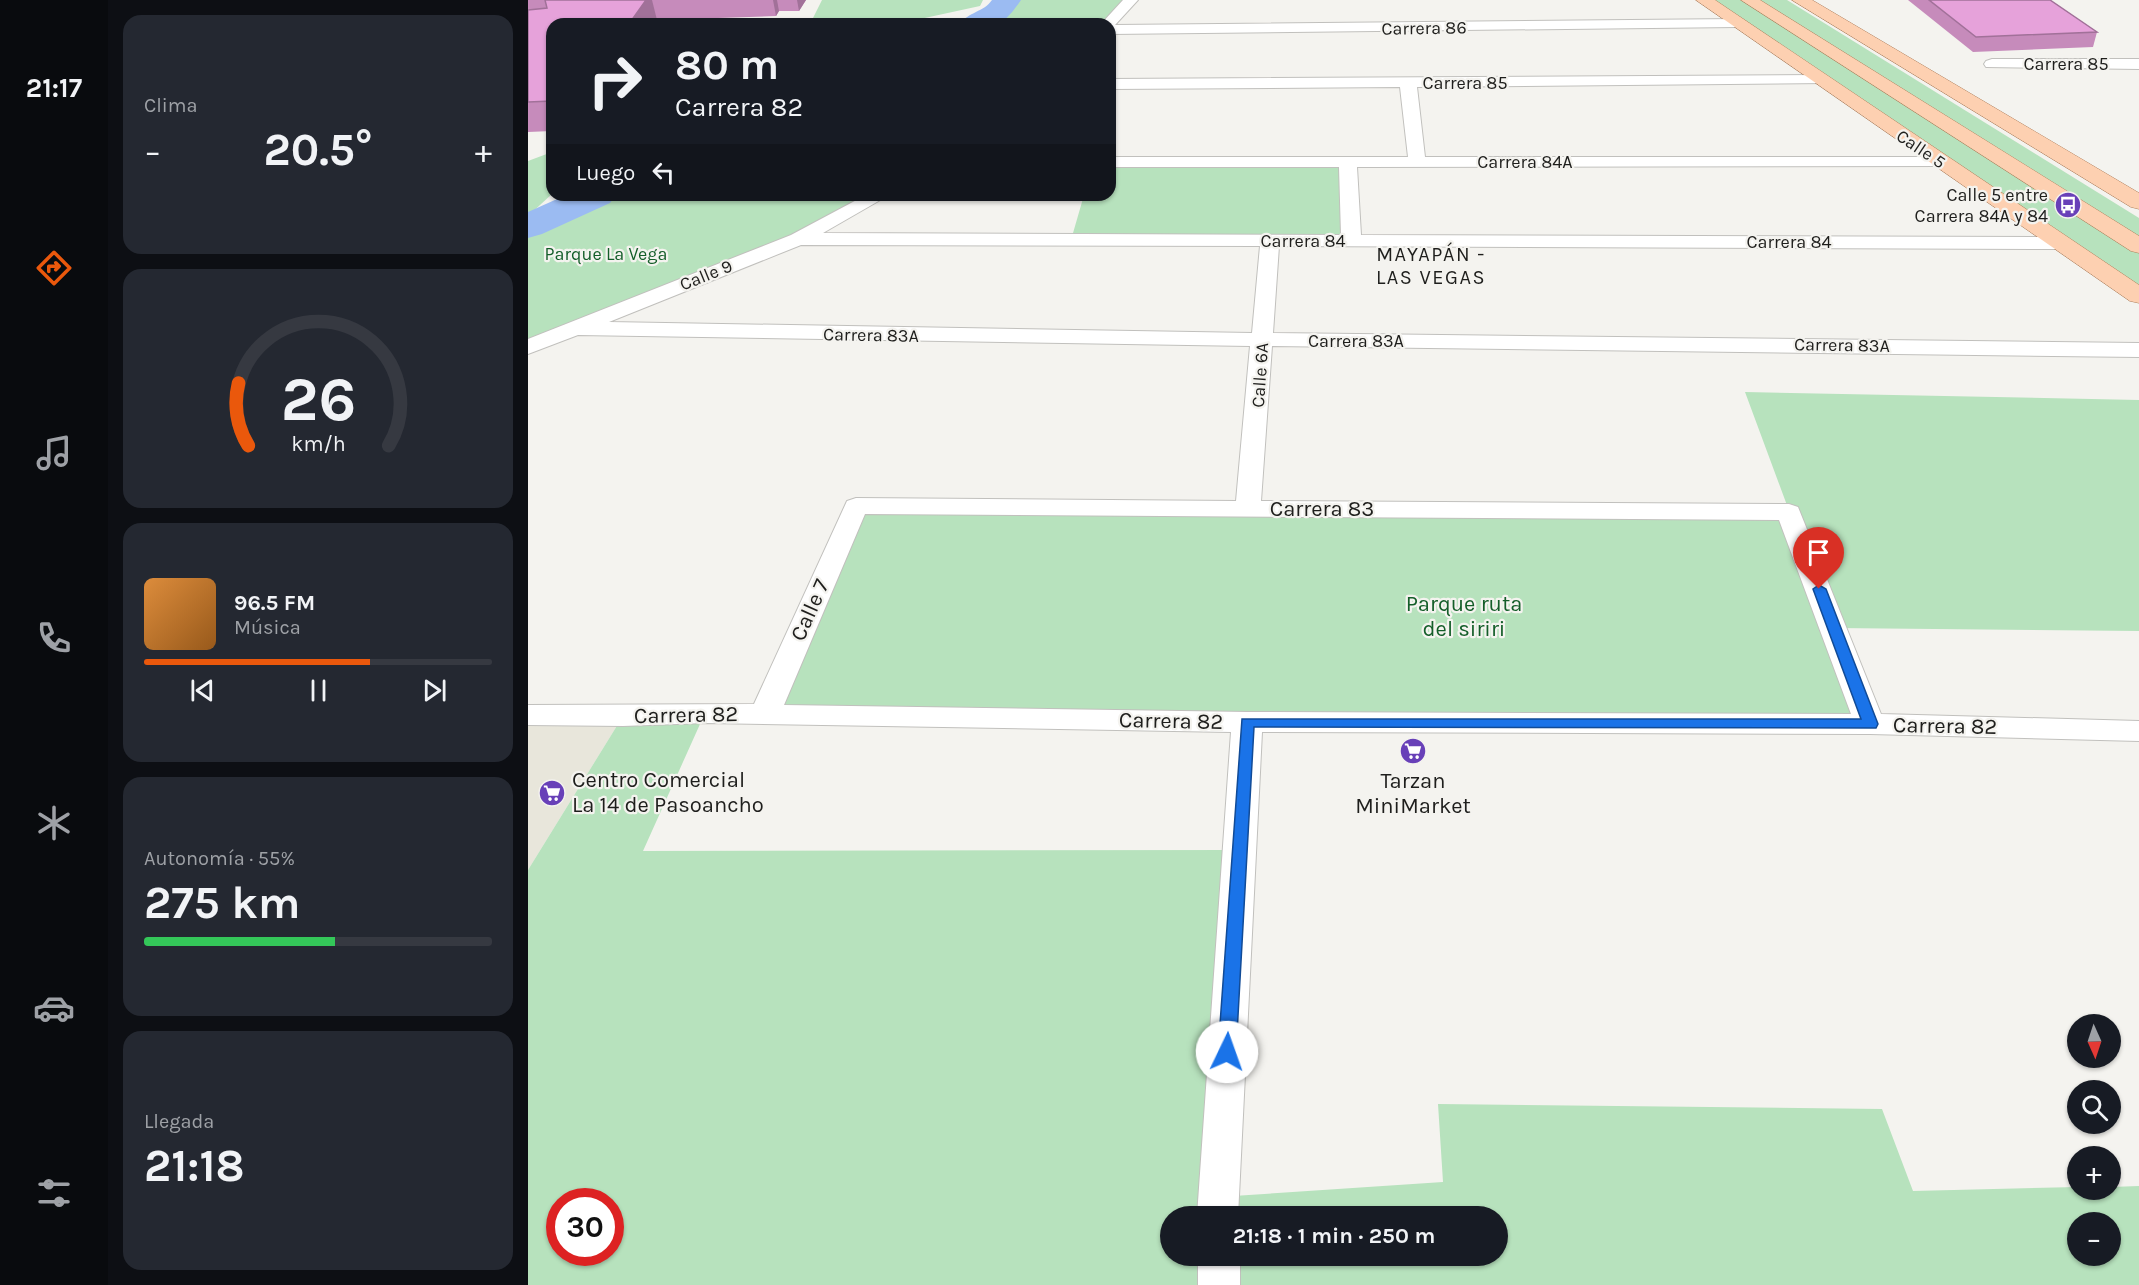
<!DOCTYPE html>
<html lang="es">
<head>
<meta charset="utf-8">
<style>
	:root { --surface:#171b24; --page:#242831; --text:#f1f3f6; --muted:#9ea1a6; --line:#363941; --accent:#ea580c }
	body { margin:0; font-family:Karla,sans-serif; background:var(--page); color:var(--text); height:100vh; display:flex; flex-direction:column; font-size:22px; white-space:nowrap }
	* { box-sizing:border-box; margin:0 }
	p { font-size:20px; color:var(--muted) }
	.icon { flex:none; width:33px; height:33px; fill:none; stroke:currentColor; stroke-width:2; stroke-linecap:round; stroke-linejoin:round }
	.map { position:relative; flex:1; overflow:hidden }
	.side { display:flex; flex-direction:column; gap:15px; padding:15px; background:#0d0f14; width:420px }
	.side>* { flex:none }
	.guide { position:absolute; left:18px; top:18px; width:570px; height:183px; border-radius:18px; box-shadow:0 2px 4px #0004; background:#171b24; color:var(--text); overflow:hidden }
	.needle { width:39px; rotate:177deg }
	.fabs { position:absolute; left:1539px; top:1014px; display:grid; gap:12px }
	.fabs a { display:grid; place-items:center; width:54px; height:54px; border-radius:50%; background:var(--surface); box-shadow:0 2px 4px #0004; font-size:30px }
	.speed { position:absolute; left:18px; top:1188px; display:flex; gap:12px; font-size:30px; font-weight:700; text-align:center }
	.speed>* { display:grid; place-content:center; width:78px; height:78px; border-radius:50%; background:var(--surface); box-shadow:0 2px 4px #0004; line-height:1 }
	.speed .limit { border:9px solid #d22; background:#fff; color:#111 }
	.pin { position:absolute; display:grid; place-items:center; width:51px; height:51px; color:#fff; margin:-62px -26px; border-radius:50% 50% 50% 0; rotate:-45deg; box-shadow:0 0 6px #0007 }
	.pin .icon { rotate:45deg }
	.me { position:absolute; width:66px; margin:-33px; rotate:3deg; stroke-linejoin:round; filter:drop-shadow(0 0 4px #0008) }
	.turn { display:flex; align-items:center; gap:21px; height:126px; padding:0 30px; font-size:27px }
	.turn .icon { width:78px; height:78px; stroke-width:2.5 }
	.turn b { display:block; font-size:42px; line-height:51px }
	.then { display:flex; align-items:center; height:57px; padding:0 30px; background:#0003; gap:12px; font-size:22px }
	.big { font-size:45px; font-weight:700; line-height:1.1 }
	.side .tile { flex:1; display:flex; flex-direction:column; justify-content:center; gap:9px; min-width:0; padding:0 21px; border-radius:18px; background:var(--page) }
	.side .dial { align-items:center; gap:0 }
	.dial svg { height:156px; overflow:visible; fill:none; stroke:var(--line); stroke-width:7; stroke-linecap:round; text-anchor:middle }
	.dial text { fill:var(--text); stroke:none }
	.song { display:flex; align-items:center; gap:18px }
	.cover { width:72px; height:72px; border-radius:9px; background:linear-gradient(135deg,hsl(30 70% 55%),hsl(30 70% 35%)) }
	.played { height:6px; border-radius:3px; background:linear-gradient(90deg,var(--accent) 65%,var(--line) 65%) }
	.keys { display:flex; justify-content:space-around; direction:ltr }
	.heat { display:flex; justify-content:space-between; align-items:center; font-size:33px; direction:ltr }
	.charge { height:9px; border-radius:4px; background:linear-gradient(90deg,#34c759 55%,var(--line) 0) }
	.trip { position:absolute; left:632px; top:1206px; width:348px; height:60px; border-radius:30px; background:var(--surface); box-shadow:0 2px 4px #0004; font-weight:700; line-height:60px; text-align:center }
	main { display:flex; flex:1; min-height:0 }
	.tabs { display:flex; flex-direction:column; width:108px; justify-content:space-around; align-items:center; background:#090b0e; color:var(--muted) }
	.tabs .icon { width:42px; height:42px }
	.tabs .selected { color:var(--accent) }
	.tabs b { font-size:27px; color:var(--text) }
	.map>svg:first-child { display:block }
	.built { fill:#e8e6db }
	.green { fill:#b7e2bd; fill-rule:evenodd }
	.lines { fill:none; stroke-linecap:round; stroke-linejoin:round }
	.river { fill:#9bbbf2; fill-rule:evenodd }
	.street-casing { stroke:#c1c0bd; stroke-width:2 }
	.primary-casing { stroke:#ae7e5b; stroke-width:1 }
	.street { fill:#fff; fill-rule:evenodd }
	.primary { fill:#fdd0b1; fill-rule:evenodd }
	.wall { fill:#c68bbb }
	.shaded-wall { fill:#a17199 }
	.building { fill:#e6a2da; stroke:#a17199; stroke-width:1.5 }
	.route { fill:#1a73e8; stroke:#114b97; stroke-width:1.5 }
	.labels { text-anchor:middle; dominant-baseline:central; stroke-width:4.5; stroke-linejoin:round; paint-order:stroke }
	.far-street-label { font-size:18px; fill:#1e1e1c; stroke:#f4f3ef }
	.far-poi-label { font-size:18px; fill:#1e1e1c; stroke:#f4f3ef; text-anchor:end }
	.far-park-label { font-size:18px; fill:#145e29; stroke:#f4f3ef }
	.far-neighbourhood-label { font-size:20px; letter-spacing:1.5px; fill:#1e1e1c; stroke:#f4f3ef }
	.street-label { font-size:22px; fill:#1e1e1c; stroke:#f4f3ef }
	.park-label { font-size:22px; fill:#145e29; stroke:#f4f3ef }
	.poi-label { font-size:22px; fill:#1e1e1c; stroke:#f4f3ef; text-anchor:start }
</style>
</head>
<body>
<main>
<nav class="tabs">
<b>21:17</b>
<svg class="icon selected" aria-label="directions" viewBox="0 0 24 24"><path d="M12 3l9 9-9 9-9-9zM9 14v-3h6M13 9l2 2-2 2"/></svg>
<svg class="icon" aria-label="music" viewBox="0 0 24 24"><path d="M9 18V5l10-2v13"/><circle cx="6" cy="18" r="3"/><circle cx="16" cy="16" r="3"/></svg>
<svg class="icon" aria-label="phone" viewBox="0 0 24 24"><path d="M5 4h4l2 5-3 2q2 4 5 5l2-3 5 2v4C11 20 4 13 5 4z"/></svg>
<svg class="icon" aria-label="climate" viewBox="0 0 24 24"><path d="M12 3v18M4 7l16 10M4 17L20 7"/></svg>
<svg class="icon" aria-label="car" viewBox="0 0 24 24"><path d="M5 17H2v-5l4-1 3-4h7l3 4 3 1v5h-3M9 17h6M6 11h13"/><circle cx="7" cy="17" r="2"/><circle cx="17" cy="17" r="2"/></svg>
<svg class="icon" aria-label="filters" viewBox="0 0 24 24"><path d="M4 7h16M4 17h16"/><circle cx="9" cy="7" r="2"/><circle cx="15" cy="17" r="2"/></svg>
</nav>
<section class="side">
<div class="tile"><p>Clima</p>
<div class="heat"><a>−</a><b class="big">20.5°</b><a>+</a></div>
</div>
<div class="tile dial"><svg viewBox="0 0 100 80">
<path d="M14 69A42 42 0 1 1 86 69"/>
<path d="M14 69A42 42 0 0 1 9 37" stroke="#ea580c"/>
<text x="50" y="56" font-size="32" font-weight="700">26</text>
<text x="50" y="72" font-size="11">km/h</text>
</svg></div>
<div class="tile">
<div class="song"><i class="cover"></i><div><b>96.5 FM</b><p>Música</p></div></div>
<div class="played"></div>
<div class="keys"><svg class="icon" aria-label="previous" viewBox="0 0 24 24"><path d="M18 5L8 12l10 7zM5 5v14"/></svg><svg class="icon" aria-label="pause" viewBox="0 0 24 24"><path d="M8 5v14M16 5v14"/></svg><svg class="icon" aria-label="next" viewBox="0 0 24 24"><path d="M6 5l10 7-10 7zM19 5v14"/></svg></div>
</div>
<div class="tile"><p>Autonomía · 55%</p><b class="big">275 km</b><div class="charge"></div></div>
<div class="tile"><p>Llegada</p><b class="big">21:18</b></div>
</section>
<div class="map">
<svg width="1611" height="1285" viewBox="0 0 1611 1285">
	<rect width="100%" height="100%" fill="#f4f3ef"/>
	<path class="built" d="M0 715 95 716 0 870Z"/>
	<g class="green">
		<path d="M294 0H455L452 6 369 24H268L284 20Z"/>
		<path d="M479 0H603L580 24H447L469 14Z"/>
		<path d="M1176 0H1259L1611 218V296Z"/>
		<path d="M24 152V194L0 216V161Z"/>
		<path d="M582 162H820L823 241 543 240 556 195H582Z"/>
		<path d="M69 195H352L270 239 0 347V226Z"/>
		<path d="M1217 392 1611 400V631L1307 628 1342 724 237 714 328 506 1260 508Z"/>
		<path d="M177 713 115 851 711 850 690 1197 915 1182 910 1104 1354 1109 1385 1191 1549 1187 1550 1190H1582L1583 1187 1611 1186V1285H0V870L95 716ZM32 1202H82V1252H32ZM642 1216H969V1256H642ZM1550 1222H1582V1256H1550Z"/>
	</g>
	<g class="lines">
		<g class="river">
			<path d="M464 0H493C471 32 468 24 432 24 440 12 456 12 464 0Z"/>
			<path d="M38 195H88L82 203 14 234 0 238V212Z"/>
		</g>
		<defs>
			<g id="street">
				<path d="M595 0H610L587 25 1209 19 1216 23 1209 27 582 34V24H573Z"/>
				<path d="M1464 59H1611V69L1458 67 1456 64 1458 61Z"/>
				<path d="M1292 75 1300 80 1298 83 889 87 897 157H1412L1418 158 1421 162 1418 166 829 167 833 235 1533 237 1543 243 1533 249 751 246 745 333 1611 343V357L744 346 733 501 1261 504 1270 507 1353 714 1611 721V741L1342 734 734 732 710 1216H669L703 732 177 723 95 726 0 725V705L226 704 319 501 328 498 708 501 722 346 50 335 0 354V339L263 235 338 195H361L295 233 813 235 811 167H582V157H880L872 87 582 89V79ZM273 245 732 246 724 333 81 322ZM337 514 1251 520 1323 714 719 712 256 705Z"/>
				<rect x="670" y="1256" width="42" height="29"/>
			</g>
			<g id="primary">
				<path d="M1168 0H1187L1611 285V303L1602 301Z"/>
				<path d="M1213 0H1232L1611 236V253L1603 251Z"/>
				<path d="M1264 0H1284L1611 193V209L1603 207Z"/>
			</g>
		</defs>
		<use href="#street" class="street-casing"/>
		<use href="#primary" class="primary-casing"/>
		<use href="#street" class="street"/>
		<use href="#primary" class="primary"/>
	</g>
	<g class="wall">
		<path d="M0 0H278L271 11H251L248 16 129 20 126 24H24V131L0 132Z"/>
		<path d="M1380 0H1522L1569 32 1565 47 1445 52Z"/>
	</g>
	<g class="shaded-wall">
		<path d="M118 0H124L129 20 126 24H101Z"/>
		<path d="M245 0H249L251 11 248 16Z"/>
		<path d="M269 0H278L271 11Z"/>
	</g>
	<g class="building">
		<path d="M17 0H118L101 24H24V101L0 102V10L19 8Z"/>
		<path d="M1401 0H1522L1569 32 1448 37Z"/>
	</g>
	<path class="route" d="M1291 585 1298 589 1350 724 1348 728 726 727 708 1052 705 1057 699 1059 692 1057 690 1052 714 719H1333L1285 589Z"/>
	<defs>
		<symbol id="bus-disc" viewBox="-11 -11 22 22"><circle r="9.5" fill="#6840b8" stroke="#f4f3ef"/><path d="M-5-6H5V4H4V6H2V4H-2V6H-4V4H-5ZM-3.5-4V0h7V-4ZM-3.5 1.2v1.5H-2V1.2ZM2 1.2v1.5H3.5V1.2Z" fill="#fff"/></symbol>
		<symbol id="supermarket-disc" viewBox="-11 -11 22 22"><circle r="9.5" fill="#6840b8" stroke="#f4f3ef"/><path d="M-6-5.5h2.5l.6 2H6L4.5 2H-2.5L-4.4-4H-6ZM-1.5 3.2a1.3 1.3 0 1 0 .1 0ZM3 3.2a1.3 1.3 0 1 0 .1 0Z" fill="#fff"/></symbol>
	</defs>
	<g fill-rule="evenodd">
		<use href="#bus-disc" x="1525" y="190" width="30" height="30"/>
		<use href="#supermarket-disc" x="870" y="736" width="30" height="30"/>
		<use href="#supermarket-disc" x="9" y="778" width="30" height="30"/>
	</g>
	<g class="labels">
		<g class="far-street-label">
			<text transform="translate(896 28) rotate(-1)">Carrera 86</text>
			<text x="1538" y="64">Carrera 85</text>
			<text x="937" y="83">Carrera 85</text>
			<text transform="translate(1393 149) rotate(34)">Calle 5</text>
			<text x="997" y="162">Carrera 84A</text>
			<text x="775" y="241">Carrera 84</text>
			<text x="1261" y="242">Carrera 84</text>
			<text transform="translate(178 275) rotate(-22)">Calle 9</text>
			<text transform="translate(343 335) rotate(1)">Carrera 83A</text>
			<text x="828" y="341">Carrera 83A</text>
			<text transform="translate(1314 345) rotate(1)">Carrera 83A</text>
			<text transform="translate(732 375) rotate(-86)">Calle 6A</text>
		</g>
		<g class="far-poi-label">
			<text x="1520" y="195">Calle 5 entre<tspan x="1520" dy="21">Carrera 84A y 84</tspan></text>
		</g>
		<g class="far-park-label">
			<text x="78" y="254">Parque La Vega</text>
		</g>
		<g class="far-neighbourhood-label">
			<text x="903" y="254">MAYAPÁN -<tspan x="903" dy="23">LAS VEGAS</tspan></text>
		</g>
		<g class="street-label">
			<text x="794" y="509">Carrera 83</text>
			<text transform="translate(282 610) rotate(-66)">Calle 7</text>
			<text transform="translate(158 715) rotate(-1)">Carrera 82</text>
			<text transform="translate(643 721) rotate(1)">Carrera 82</text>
			<text transform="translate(1417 726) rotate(1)">Carrera 82</text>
		</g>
		<g class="park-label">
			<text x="936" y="604">Parque ruta<tspan x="936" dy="25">del siriri</tspan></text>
		</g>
		<g class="poi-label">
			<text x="44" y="780">Centro Comercial<tspan x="44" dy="25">La 14 de Pasoancho</tspan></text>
			<text x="885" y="781" text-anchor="middle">Tarzan<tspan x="885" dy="25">MiniMarket</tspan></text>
		</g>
	</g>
</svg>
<div class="fabs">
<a><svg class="needle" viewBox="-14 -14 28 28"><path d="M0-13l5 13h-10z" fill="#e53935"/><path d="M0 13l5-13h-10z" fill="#9ea1a6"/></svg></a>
<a><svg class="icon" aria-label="search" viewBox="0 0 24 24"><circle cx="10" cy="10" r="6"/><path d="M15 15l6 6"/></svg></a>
<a>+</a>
<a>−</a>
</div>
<div class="speed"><div class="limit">30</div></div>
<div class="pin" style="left:1291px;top:589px;background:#d93025"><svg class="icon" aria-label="arrive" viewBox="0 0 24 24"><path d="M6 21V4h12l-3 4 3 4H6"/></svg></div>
<svg class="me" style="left:699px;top:1052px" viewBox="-20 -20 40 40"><circle r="19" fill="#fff"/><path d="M0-13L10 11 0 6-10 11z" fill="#1a73e8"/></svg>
<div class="trip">21:18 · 1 min · 250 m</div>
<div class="guide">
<div class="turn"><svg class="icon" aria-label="right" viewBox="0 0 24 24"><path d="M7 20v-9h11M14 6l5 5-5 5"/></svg><div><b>80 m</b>Carrera 82</div></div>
<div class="then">Luego<svg class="icon" aria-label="left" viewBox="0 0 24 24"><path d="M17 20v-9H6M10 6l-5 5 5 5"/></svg></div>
</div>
</div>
</main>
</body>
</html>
